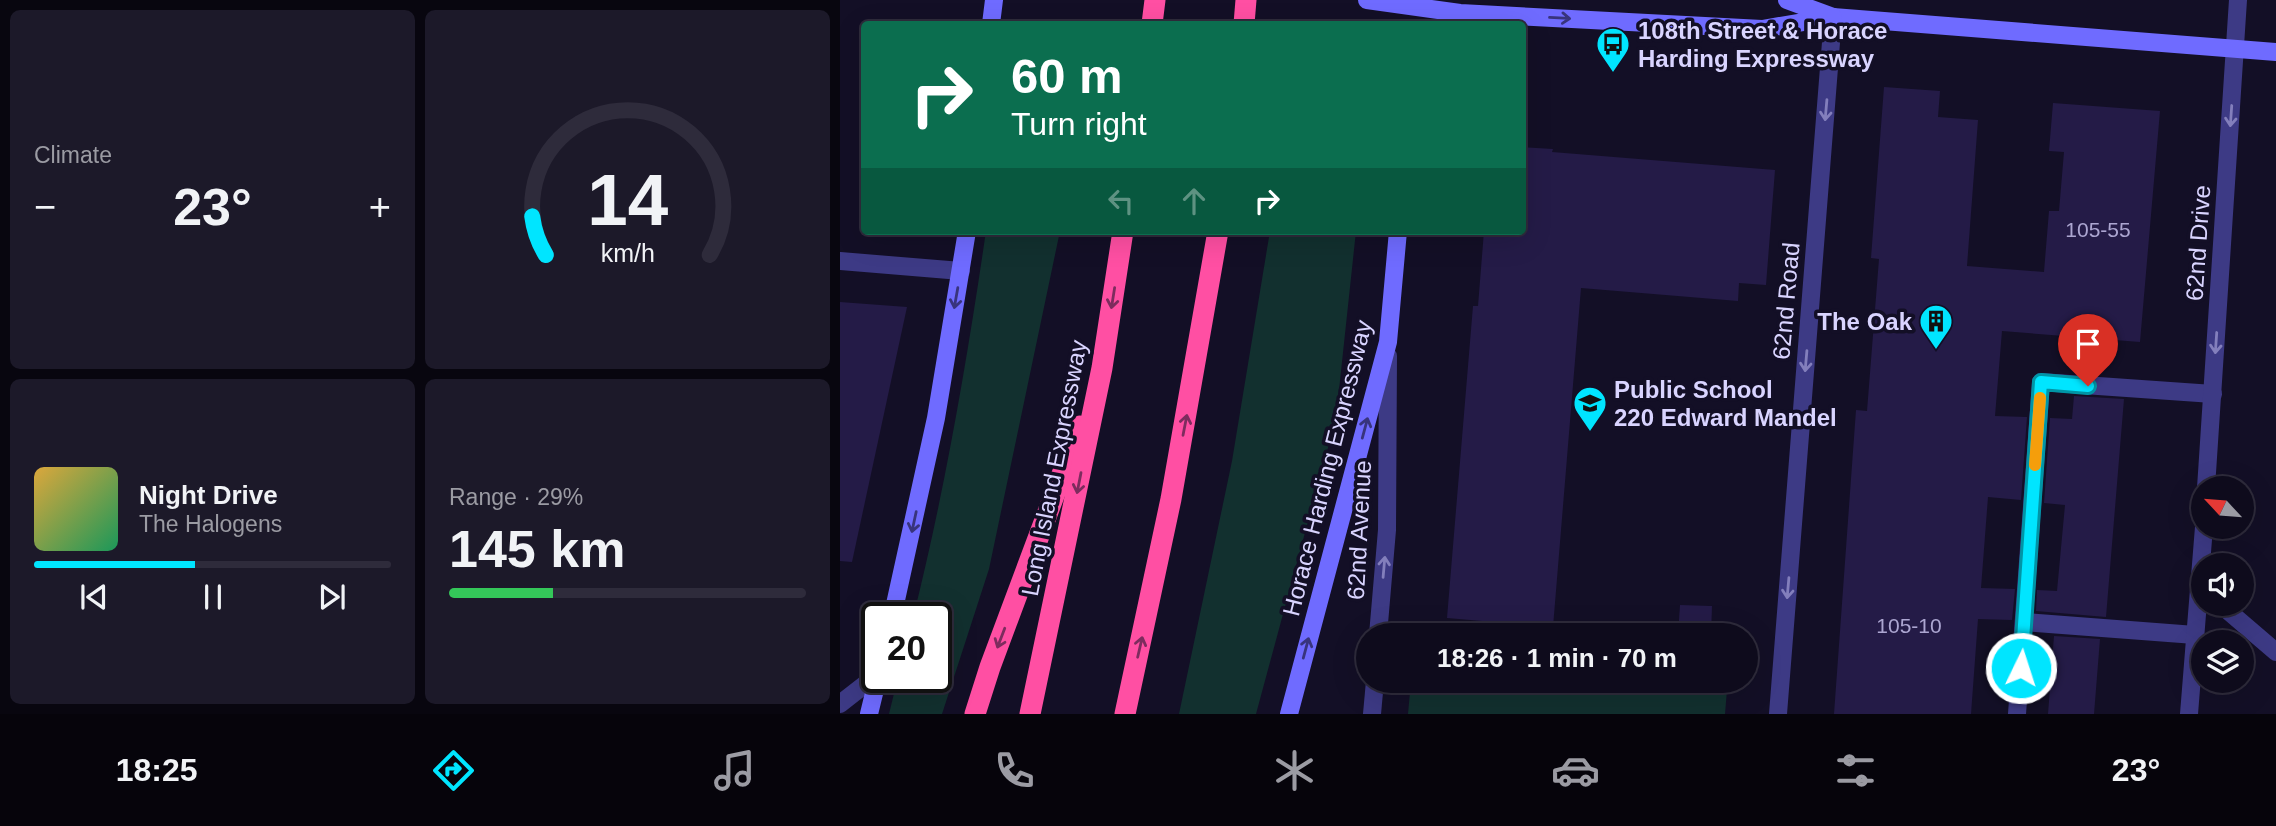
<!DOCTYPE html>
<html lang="en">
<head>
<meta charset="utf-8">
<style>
	:root { --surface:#0e0b1c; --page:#1c1929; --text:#f1f3f6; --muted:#9b9ba3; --line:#2e2b3b; --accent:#00e5ff }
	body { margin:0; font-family:Arial,sans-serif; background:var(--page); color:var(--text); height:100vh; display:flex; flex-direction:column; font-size:26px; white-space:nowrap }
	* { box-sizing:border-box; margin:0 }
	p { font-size:23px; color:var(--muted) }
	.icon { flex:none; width:38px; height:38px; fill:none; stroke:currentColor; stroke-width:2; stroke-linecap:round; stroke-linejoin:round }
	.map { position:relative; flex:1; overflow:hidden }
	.details { display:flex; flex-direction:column; gap:10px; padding:10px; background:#08060f; width:840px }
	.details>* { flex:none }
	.hud { position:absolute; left:21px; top:21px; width:665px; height:214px; border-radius:7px; box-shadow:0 7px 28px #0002,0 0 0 2px var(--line); background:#0b6e4f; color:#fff; overflow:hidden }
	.needle { width:46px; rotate:296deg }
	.fabs { position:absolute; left:1351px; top:476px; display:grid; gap:14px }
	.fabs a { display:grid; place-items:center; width:63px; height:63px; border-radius:50%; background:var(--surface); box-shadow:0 7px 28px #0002,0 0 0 2px var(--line); font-size:35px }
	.speed { position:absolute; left:21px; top:602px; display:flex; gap:14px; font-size:35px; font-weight:700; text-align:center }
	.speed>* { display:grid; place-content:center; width:91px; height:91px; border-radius:50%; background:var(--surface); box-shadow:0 7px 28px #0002,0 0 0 2px var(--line); line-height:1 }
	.speed .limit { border:4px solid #111; border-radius:10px; background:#fff; color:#111 }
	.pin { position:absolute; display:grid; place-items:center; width:60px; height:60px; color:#fff; margin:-72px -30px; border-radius:50% 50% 50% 0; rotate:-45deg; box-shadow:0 0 7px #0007 }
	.pin .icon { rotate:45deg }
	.me { position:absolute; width:77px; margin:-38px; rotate:4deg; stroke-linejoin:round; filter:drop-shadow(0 0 5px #0008) }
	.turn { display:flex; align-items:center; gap:24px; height:147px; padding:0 35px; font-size:32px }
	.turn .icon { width:91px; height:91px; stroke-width:2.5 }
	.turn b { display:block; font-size:49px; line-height:60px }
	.lanes { display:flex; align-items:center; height:66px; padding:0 35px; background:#0003; justify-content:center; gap:35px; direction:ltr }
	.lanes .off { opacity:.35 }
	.big { font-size:52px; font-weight:800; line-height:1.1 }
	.details .widget { flex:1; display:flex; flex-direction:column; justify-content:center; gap:10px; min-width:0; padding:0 24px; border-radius:10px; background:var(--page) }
	.details .dial { align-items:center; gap:0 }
	.dial svg { height:182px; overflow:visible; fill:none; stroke:var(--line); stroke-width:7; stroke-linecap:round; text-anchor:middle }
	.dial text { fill:var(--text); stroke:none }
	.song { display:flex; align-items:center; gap:21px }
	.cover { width:84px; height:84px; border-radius:10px; background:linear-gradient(135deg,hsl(40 70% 55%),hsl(150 70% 35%)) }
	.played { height:7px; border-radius:4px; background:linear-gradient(90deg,var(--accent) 45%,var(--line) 45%) }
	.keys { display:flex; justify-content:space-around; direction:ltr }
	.heat { display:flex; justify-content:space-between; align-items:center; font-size:38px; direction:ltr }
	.charge { height:10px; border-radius:5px; background:linear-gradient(90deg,#34c759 29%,var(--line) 0) }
	.details .tiles { flex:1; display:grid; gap:10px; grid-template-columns:repeat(2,1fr) }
	.trip { position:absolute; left:516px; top:623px; width:402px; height:70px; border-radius:35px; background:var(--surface); box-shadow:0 7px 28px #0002,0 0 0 2px var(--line); font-weight:800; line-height:70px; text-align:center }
	.tabs { display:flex; height:112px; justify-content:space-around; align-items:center; background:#06040b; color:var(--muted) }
	.tabs .icon { width:49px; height:49px }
	.tabs .current { color:var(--accent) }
	.tabs b { font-size:32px; color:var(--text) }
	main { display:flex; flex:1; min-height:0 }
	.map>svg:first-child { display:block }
	.green { fill:#12302f }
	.building { fill:#241b47 }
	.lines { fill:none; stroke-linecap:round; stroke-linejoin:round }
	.service { stroke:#3d3a85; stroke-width:18 }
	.minor { stroke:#3d3a85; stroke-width:18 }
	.secondary { stroke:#6f6bff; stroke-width:18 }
	.motorway { stroke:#ff4fa3; stroke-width:21 }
	.oneway { stroke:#38347d }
	.oneway2 { stroke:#837fbc }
	.oneway3 { stroke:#7d2c5e }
	.route-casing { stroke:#0095a6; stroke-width:18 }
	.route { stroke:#00e5ff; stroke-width:12 }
	.slow { stroke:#f59e0b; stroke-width:12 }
	.labels { text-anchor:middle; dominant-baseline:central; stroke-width:7; stroke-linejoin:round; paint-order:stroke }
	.number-label { font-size:21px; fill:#aca6d1 }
	.poi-label { font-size:24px; font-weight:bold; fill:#d9d4ff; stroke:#130f26; text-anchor:start }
	.street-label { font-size:24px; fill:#d9d4ff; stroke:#130f26 }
</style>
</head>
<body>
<main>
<section class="details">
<div class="tiles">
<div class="widget"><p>Climate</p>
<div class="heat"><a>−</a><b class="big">23°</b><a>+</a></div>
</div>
<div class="widget dial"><svg viewBox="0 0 100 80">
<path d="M14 69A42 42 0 1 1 86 69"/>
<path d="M14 69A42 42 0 0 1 8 52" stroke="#00e5ff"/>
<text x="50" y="56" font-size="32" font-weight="700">14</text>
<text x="50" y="72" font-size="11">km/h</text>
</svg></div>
<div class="widget">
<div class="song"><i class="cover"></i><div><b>Night Drive</b><p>The Halogens</p></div></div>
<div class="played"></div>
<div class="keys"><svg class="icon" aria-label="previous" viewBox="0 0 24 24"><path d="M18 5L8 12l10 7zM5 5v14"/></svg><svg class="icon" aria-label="pause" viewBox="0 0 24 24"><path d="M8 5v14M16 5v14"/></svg><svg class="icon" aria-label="next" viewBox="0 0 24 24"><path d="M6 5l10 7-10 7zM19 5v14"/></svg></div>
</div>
<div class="widget"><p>Range · 29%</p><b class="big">145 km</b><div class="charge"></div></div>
</div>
</section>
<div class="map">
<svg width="1436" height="714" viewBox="0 0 1436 714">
	<rect width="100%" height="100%" fill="#130f26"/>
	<g class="green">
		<path d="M146 231H220L149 569 102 714H49L58 677H96V618H73C105 490 127 361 146 231Z"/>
		<path d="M430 231H516L496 418 416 714H339L392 461Z"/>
		<path d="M571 681H877L887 690 885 714H568Z"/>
	</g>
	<g class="building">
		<path d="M1044 87 1100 91 1098 117 1138 120 1127 266 1204 272 1209 211H1219L1224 152 1209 151 1213 103 1320 111 1300 342 1162 331 1155 416 1187 417 1181 500 1148 497 1141 588 1175 589 1172 620 1138 619 1131 714H994L1016 410 1027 411 1039 259 1031 258Z"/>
		<path d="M682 147 713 149 712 152 935 170 926 285 899 283 898 301 741 288 713 627 607 618 633 306H638L644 231H682Z"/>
		<path d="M0 302 67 307 12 562 0 561Z"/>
		<path d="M1234 396 1284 399 1266 617 1196 611 1197 590 1217 591 1225 505 1204 503 1210 418 1232 419Z"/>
		<path d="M840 605 872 606 871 635H838Z"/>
		<path d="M1214 636 1260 639 1254 714H1208Z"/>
	</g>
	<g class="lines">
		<g class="service">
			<path d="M1184 622 1355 635"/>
			<path d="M1177 714 1201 382 1373 394"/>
		</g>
		<g class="minor">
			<path d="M0 261 121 271"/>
			<path d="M1366 488 1398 0"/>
			<path d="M1380 604 1436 652"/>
			<path d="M538 635 547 530 548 356"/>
			<path d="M0 704 37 675"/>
			<path d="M532 714 535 681"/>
			<path d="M938 714 993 17"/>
			<path d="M1349 714 1364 527"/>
		</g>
		<g class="secondary">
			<path d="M527 0 620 13 922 29 993 17 1436 52"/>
			<path d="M947 0 993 17"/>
			<path d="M151 24 154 0"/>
			<path d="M52 618 96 418 127 231"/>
			<path d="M29 714 38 677"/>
			<path d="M449 714 548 342 558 231"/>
		</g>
		<g class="motorway">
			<path d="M312 24 315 0"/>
			<path d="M404 24 406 0"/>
			<path d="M135 714 150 667 240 426"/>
			<path d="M190 714 262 368 283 231"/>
			<path d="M285 714 331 499 378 231"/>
		</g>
	</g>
	<defs><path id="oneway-shaft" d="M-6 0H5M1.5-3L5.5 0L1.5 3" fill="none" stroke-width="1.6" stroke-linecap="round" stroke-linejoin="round" transform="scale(1.75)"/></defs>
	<g class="oneway">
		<use href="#oneway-shaft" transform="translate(720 18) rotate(3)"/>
		<use href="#oneway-shaft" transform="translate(116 298) rotate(100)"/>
		<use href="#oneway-shaft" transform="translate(525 428) rotate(-75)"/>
		<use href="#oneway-shaft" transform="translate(74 522) rotate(102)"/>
		<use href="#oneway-shaft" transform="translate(466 648) rotate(-75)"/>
	</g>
	<g class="oneway2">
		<use href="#oneway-shaft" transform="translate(986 110) rotate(95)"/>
		<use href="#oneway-shaft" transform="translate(1391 116) rotate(94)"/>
		<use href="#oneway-shaft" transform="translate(1376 343) rotate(94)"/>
		<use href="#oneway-shaft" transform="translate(966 361) rotate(95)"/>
		<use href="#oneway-shaft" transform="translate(544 567) rotate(-85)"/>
		<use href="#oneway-shaft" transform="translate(948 588) rotate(95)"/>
	</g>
	<g class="oneway3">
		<use href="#oneway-shaft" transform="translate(273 298) rotate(99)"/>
		<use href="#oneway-shaft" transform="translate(345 425) rotate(-79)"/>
		<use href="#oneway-shaft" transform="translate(239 483) rotate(101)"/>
		<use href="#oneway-shaft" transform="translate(161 638) rotate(111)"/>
		<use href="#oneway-shaft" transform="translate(300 647) rotate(-77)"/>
	</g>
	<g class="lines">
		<defs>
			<path id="route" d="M1181 668 1201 382 1248 386"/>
		</defs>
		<use href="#route" class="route-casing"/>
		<use href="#route" class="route"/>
		<path class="slow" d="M1195 465 1200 398"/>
	</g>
	<defs>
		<symbol id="bus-pin" viewBox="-11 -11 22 30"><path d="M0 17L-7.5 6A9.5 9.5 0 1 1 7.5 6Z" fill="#00e5ff" stroke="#130f26"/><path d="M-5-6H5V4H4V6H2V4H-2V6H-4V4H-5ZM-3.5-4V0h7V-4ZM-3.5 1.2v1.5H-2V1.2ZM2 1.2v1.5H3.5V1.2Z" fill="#111"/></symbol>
		<symbol id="building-pin" viewBox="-11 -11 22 30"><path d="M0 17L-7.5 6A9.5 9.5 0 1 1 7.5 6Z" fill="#00e5ff" stroke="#130f26"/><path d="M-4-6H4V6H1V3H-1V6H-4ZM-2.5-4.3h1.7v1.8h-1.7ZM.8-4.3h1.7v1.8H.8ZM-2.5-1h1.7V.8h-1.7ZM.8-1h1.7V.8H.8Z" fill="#111"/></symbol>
		<symbol id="school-pin" viewBox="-11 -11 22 30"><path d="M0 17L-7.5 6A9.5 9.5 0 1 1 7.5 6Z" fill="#00e5ff" stroke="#130f26"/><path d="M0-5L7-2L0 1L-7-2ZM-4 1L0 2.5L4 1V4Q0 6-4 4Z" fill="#111"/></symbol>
	</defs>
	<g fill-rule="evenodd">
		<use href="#bus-pin" x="754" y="25" width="38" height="52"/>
		<use href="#building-pin" x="1077" y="302" width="38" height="52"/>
		<use href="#school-pin" x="731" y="384" width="38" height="52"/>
	</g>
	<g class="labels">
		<g class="number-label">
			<text x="1258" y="229">105-55</text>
			<text x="1069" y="625">105-10</text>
		</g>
		<g class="poi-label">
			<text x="798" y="30">108th Street &amp; Horace<tspan x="798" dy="28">Harding Expressway</tspan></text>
			<text x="1072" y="321" text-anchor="end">The Oak</text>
			<text x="774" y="389">Public School<tspan x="774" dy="28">220 Edward Mandel</tspan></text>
		</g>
		<g class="street-label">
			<text transform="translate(1358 243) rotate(-86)">62nd Drive</text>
			<text transform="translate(946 301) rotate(-85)">62nd Road</text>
			<text transform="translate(214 468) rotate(-79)">Long Island Expressway</text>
			<text transform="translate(487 468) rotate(-76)">Horace Harding Expressway</text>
			<text transform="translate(519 530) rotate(-87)">62nd Avenue</text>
		</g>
	</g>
</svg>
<div class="fabs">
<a><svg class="needle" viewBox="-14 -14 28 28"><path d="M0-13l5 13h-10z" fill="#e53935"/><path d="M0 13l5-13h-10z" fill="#9b9ba3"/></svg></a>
<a><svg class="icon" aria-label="sound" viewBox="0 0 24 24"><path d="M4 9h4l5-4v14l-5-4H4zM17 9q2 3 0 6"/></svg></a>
<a><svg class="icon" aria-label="layers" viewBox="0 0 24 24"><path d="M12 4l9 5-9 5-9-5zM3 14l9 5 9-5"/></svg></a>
</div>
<div class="speed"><div class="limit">20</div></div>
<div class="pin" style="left:1248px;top:386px;background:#d93025"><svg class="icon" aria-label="arrive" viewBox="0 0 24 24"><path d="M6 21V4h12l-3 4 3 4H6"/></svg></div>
<svg class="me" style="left:1181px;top:668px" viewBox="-20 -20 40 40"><circle r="17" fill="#00e5ff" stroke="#fff" stroke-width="3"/><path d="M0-11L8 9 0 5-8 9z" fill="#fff"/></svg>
<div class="trip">18:26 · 1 min · 70 m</div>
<div class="hud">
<div class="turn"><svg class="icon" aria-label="right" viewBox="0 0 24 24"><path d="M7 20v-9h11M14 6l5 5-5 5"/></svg><div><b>60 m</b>Turn right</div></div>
<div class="lanes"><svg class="icon off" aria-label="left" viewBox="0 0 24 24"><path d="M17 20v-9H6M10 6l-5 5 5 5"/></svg><svg class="icon off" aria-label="ahead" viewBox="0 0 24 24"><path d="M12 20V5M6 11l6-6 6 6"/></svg><svg class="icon" aria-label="right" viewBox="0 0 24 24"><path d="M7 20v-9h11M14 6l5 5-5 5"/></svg></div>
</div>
</div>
</main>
<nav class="tabs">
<b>18:25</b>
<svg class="icon current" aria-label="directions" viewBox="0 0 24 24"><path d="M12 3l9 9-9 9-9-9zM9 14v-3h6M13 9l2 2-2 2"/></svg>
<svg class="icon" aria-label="music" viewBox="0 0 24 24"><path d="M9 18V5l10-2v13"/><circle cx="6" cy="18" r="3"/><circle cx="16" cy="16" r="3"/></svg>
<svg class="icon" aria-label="phone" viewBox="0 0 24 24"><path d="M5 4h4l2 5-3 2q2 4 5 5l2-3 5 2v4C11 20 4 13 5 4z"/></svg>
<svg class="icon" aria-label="climate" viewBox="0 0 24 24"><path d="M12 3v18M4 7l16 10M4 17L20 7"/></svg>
<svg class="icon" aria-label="car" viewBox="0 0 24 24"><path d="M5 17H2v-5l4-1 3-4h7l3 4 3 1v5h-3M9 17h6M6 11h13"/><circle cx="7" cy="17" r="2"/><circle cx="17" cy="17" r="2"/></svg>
<svg class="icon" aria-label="filters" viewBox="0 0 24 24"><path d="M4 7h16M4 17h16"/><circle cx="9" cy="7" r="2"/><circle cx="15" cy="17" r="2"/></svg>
<b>23°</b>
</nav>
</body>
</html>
